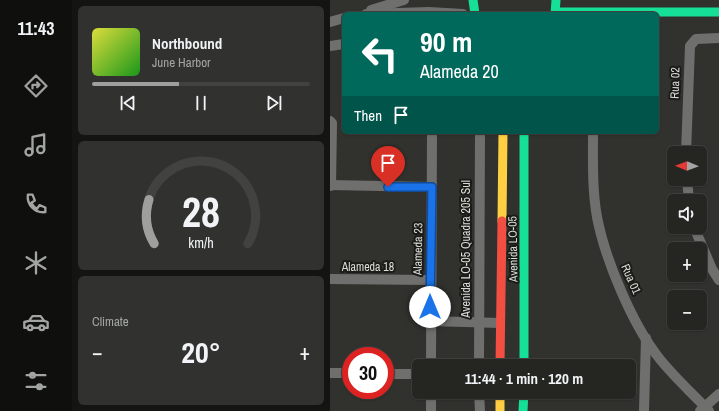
<!DOCTYPE html>
<html lang="en">
<head>
<meta charset="utf-8">
<style>
	:root { --surface:#252622; --page:#31322f; --text:#f1f3f6; --muted:#a3a5a5; --line:#424340; --accent:#9fa09b }
	body { margin:0; font-family:"Archivo Narrow",sans-serif; background:var(--page); color:var(--text); height:100vh; display:flex; flex-direction:column; font-size:15px; white-space:nowrap }
	* { box-sizing:border-box; margin:0 }
	p { font-size:13px; color:var(--muted) }
	.icon { flex:none; width:22px; height:22px; fill:none; stroke:currentColor; stroke-width:2; stroke-linecap:round; stroke-linejoin:round }
	.map { position:relative; flex:1; overflow:hidden }
	.details { display:flex; flex-direction:column; gap:6px; padding:6px; background:#141513; width:258px }
	.details>* { flex:none }
	.banner { position:absolute; left:12px; top:12px; width:317px; height:122px; border-radius:6px; box-shadow:0 1px 3px #0004,0 0 0 1px var(--line); background:#00695c; color:#fff; overflow:hidden }
	.needle { width:26px; rotate:271deg }
	.tools { position:absolute; left:337px; top:146px; display:grid; gap:8px }
	.tools a { display:grid; place-items:center; width:40px; height:40px; border-radius:6px; background:var(--surface); box-shadow:0 1px 3px #0004,0 0 0 1px var(--line); font-size:20px }
	.speed { position:absolute; left:12px; top:347px; display:flex; gap:8px; font-size:20px; font-weight:700; text-align:center }
	.speed>* { display:grid; place-content:center; width:52px; height:52px; border-radius:50%; background:var(--surface); box-shadow:0 1px 3px #0004,0 0 0 1px var(--line); line-height:1 }
	.speed .limit { border:6px solid #d22; background:#fff; color:#111 }
	.pin { position:absolute; display:grid; place-items:center; width:34px; height:34px; color:#fff; margin:-41px -17px; border-radius:50% 50% 50% 0; rotate:-45deg; box-shadow:0 0 4px #0007 }
	.pin .icon { rotate:45deg }
	.me { position:absolute; width:44px; margin:-22px; rotate:0deg; stroke-linejoin:round; filter:drop-shadow(0 0 3px #0008) }
	.turn { display:flex; align-items:center; gap:14px; height:84px; padding:0 12px; font-size:18px }
	.turn .icon { width:52px; height:52px; stroke-width:2.5 }
	.turn b { display:block; font-size:28px; line-height:34px }
	.then { display:flex; align-items:center; height:38px; padding:0 12px; background:#0003; gap:8px; font-size:15px }
	.big { font-size:30px; font-weight:700; line-height:1.1 }
	.details .tile { flex:1; display:flex; flex-direction:column; justify-content:center; gap:6px; min-width:0; padding:0 14px; border-radius:6px; background:var(--page) }
	.details .dial { align-items:center; gap:0 }
	.dial svg { height:104px; overflow:visible; fill:none; stroke:var(--line); stroke-width:7; stroke-linecap:round; text-anchor:middle }
	.dial text { fill:var(--text); stroke:none }
	.song { display:flex; align-items:center; gap:12px }
	.cover { width:48px; height:48px; border-radius:6px; background:linear-gradient(135deg,hsl(60 70% 55%),hsl(120 70% 35%)) }
	.played { height:4px; border-radius:2px; background:linear-gradient(90deg,var(--accent) 40%,var(--line) 40%) }
	.keys { display:flex; justify-content:space-around; direction:ltr }
	.heat { display:flex; justify-content:space-between; align-items:center; font-size:22px; direction:ltr }
	.trip { position:absolute; left:82px; top:359px; width:224px; height:40px; border-radius:6px; background:var(--surface); box-shadow:0 1px 3px #0004,0 0 0 1px var(--line); font-weight:700; line-height:40px; text-align:center }
	main { display:flex; flex:1; min-height:0 }
	.tab-bar { display:flex; flex-direction:column; width:72px; justify-content:space-around; align-items:center; background:#0f0f0e; color:var(--muted) }
	.tab-bar .icon { width:28px; height:28px }
	.tab-bar .on { color:var(--accent) }
	.tab-bar b { font-size:18px; color:var(--text) }
	.map>svg:first-child { display:block }
	.lines { fill:none; stroke-linecap:round; stroke-linejoin:round }
	.street { stroke:#6f706e; stroke-width:10 }
	.fast { stroke:#16e098; stroke-width:9 }
	.slow { stroke:#ffcf43; stroke-width:9 }
	.jam { stroke:#f24e42; stroke-width:9 }
	.route-casing { stroke:#114b97; stroke-width:10 }
	.route { stroke:#1a73e8; stroke-width:7 }
	.labels { text-anchor:middle; dominant-baseline:central; stroke-width:4; stroke-linejoin:round; paint-order:stroke }
	.street-label { font-size:12px; fill:#dadbd6; stroke:#1b1c18 }
</style>
</head>
<body>
<main>
<nav class="tab-bar">
<b>11:43</b>
<svg class="icon on" aria-label="directions" viewBox="0 0 24 24"><path d="M12 3l9 9-9 9-9-9zM9 14v-3h6M13 9l2 2-2 2"/></svg>
<svg class="icon" aria-label="music" viewBox="0 0 24 24"><path d="M9 18V5l10-2v13"/><circle cx="6" cy="18" r="3"/><circle cx="16" cy="16" r="3"/></svg>
<svg class="icon" aria-label="phone" viewBox="0 0 24 24"><path d="M5 4h4l2 5-3 2q2 4 5 5l2-3 5 2v4C11 20 4 13 5 4z"/></svg>
<svg class="icon" aria-label="climate" viewBox="0 0 24 24"><path d="M12 3v18M4 7l16 10M4 17L20 7"/></svg>
<svg class="icon" aria-label="car" viewBox="0 0 24 24"><path d="M5 17H2v-5l4-1 3-4h7l3 4 3 1v5h-3M9 17h6M6 11h13"/><circle cx="7" cy="17" r="2"/><circle cx="17" cy="17" r="2"/></svg>
<svg class="icon" aria-label="filters" viewBox="0 0 24 24"><path d="M4 7h16M4 17h16"/><circle cx="9" cy="7" r="2"/><circle cx="15" cy="17" r="2"/></svg>
</nav>
<section class="details">
<div class="tile">
<div class="song"><i class="cover"></i><div><b>Northbound</b><p>June Harbor</p></div></div>
<div class="played"></div>
<div class="keys"><svg class="icon" aria-label="previous" viewBox="0 0 24 24"><path d="M18 5L8 12l10 7zM5 5v14"/></svg><svg class="icon" aria-label="pause" viewBox="0 0 24 24"><path d="M8 5v14M16 5v14"/></svg><svg class="icon" aria-label="next" viewBox="0 0 24 24"><path d="M6 5l10 7-10 7zM19 5v14"/></svg></div>
</div>
<div class="tile dial"><svg viewBox="0 0 100 80">
<path d="M14 69A42 42 0 1 1 86 69"/>
<path d="M14 69A42 42 0 0 1 10 35" stroke="#9fa09b"/>
<text x="50" y="56" font-size="32" font-weight="700">28</text>
<text x="50" y="72" font-size="11">km/h</text>
</svg></div>
<div class="tile"><p>Climate</p>
<div class="heat"><a>−</a><b class="big">20°</b><a>+</a></div>
</div>
</section>
<div class="map">
<svg width="389" height="411" viewBox="0 0 389 411">
	<rect width="100%" height="100%" fill="#31322e"/>
	<g class="lines">
		<g class="street">
			<path d="M41 10 74 0"/>
			<path d="M36 14 99 12 133 14"/>
			<path d="M0 22 14 18"/>
			<path d="M0 46 14 44"/>
			<path d="M0 121 2 123 1 186"/>
			<path d="M263 132C263 160 262 189 267 217 275 259 302 324 329 358 344 377 362 393 379 411"/>
			<path d="M356 153 360 46 366 39 389 38"/>
			<path d="M357 179 359 201"/>
			<path d="M0 185 101 187"/>
			<path d="M364 227 382 269 389 280"/>
			<path d="M0 279 100 280"/>
			<path d="M100 321 170 323"/>
			<path d="M101 366 102 132"/>
			<path d="M149 366 150 132"/>
			<path d="M0 373H21"/>
			<path d="M55 374H89"/>
			<path d="M149 392 150 411"/>
			<path d="M101 411V392"/>
			<path d="M314 411 316 338"/>
			<path d="M370 411 389 394"/>
		</g>
		<g class="fast">
			<path d="M143 0 145 14"/>
			<path d="M226 12H389"/>
			<path d="M225 14 226 0"/>
			<path d="M194 132V366"/>
			<path d="M193 411 194 392"/>
		</g>
		<g class="slow">
			<path d="M172 221 173 132"/>
			<path d="M170 392V411"/>
		</g>
		<path class="jam" d="M170 366 172 221"/>
	</g>
	<g class="lines">
		<defs>
			<path id="route" d="M58 187H102L100 307"/>
		</defs>
		<use href="#route" class="route-casing"/>
		<use href="#route" class="route"/>
	</g>
	<g class="labels">
		<g class="street-label">
			<text transform="translate(345 83) rotate(-88)">Rua 02</text>
			<text transform="translate(88 249) rotate(-89)">Alameda 23</text>
			<text transform="translate(136 249) rotate(-90)">Avenida LO-05 Quadra 205 Sul</text>
			<text transform="translate(183 249) rotate(-91)">Avenida LO-05</text>
			<text x="38" y="267">Alameda 18</text>
			<text transform="translate(301 279) rotate(66)">Rua 01</text>
		</g>
	</g>
</svg>
<div class="tools">
<a><svg class="needle" viewBox="-14 -14 28 28"><path d="M0-13l5 13h-10z" fill="#e53935"/><path d="M0 13l5-13h-10z" fill="#a3a5a5"/></svg></a>
<a><svg class="icon" aria-label="sound" viewBox="0 0 24 24"><path d="M4 9h4l5-4v14l-5-4H4zM17 9q2 3 0 6"/></svg></a>
<a>+</a>
<a>−</a>
</div>
<div class="speed"><div class="limit">30</div></div>
<div class="pin" style="left:58px;top:187px;background:#d93025"><svg class="icon" aria-label="arrive" viewBox="0 0 24 24"><path d="M6 21V4h12l-3 4 3 4H6"/></svg></div>
<svg class="me" style="left:100px;top:307px" viewBox="-20 -20 40 40"><circle r="19" fill="#fff"/><path d="M0-13L10 11 0 6-10 11z" fill="#1a73e8"/></svg>
<div class="trip">11:44 · 1 min · 120 m</div>
<div class="banner">
<div class="turn"><svg class="icon" aria-label="left" viewBox="0 0 24 24"><path d="M17 20v-9H6M10 6l-5 5 5 5"/></svg><div><b>90 m</b>Alameda 20</div></div>
<div class="then">Then<svg class="icon" aria-label="arrive" viewBox="0 0 24 24"><path d="M6 21V4h12l-3 4 3 4H6"/></svg></div>
</div>
</div>
</main>
</body>
</html>
